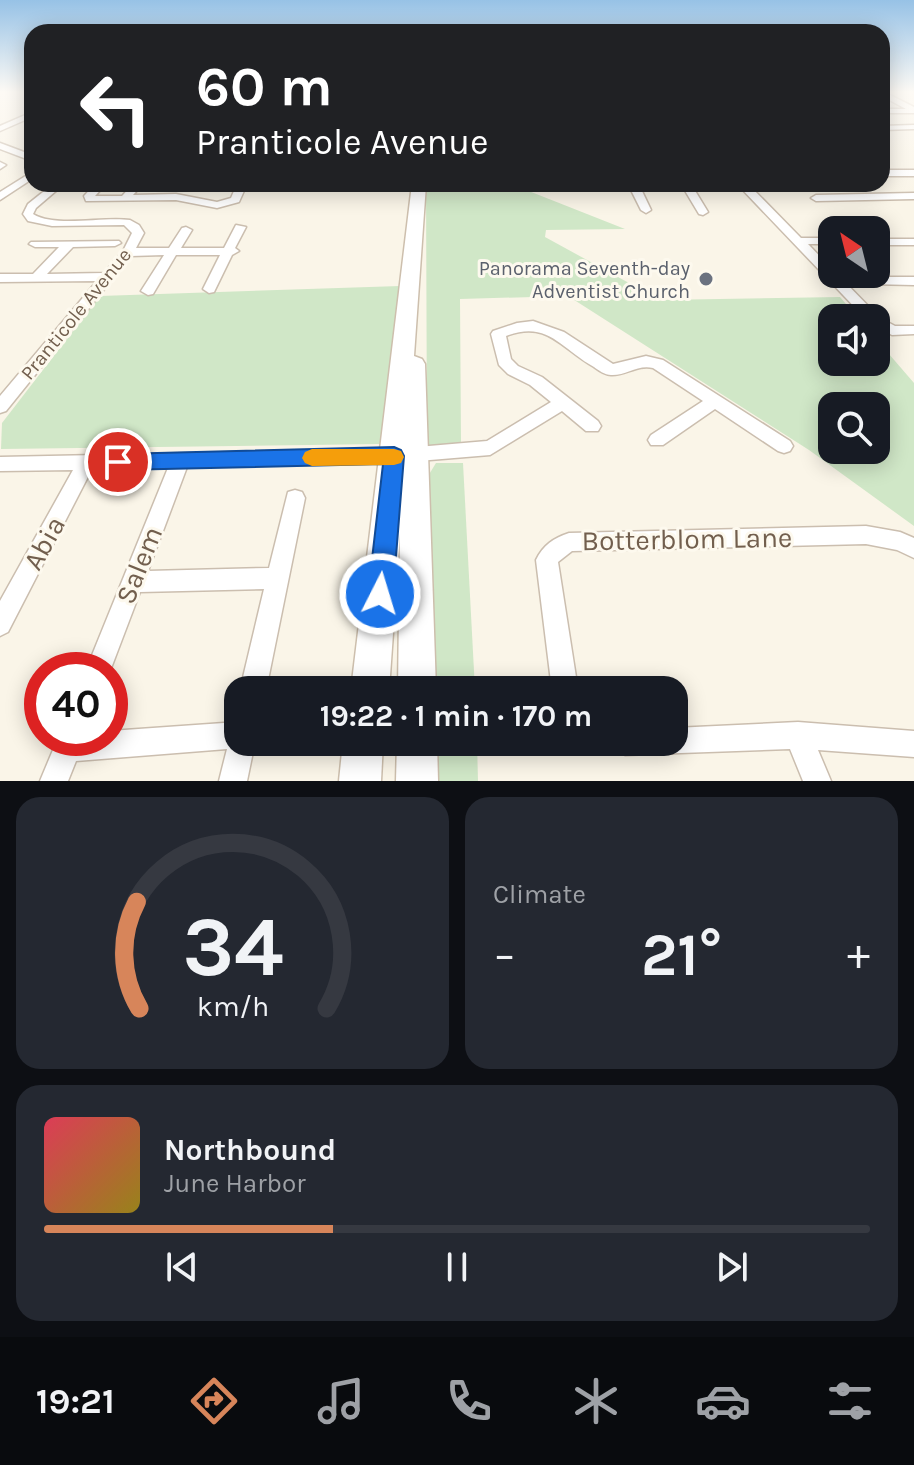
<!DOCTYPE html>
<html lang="en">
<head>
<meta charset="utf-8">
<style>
	:root { --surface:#171b24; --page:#242831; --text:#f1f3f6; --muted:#9ea1a6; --line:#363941; --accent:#d7855a }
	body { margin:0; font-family:Karla,sans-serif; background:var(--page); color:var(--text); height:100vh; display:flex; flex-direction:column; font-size:30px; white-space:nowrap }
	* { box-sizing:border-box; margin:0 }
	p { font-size:26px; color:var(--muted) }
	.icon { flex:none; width:44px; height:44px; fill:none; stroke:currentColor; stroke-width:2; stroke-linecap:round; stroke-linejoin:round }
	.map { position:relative; height:781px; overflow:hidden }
	.drawer { display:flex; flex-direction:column; gap:16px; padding:16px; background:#0d0f14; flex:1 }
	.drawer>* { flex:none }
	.guide { position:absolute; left:24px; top:24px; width:866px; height:168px; border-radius:24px; box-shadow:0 4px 20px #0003; background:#202124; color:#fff; overflow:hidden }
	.needle { width:52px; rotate:325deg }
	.buttons { position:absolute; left:818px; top:216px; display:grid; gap:16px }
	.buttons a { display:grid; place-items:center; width:72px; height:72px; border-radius:16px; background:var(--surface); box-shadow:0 4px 20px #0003; font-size:40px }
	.speed { position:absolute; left:24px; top:652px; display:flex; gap:16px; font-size:40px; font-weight:700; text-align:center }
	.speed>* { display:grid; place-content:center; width:104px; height:104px; border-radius:50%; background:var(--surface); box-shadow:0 4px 20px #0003; line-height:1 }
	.speed .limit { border:12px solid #d22; background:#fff; color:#111 }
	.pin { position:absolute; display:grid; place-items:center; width:68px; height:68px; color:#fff; margin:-34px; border:4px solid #fff; border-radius:50%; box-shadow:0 2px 8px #0007 }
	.me { position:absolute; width:88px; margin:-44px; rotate:5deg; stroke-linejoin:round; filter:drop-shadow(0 0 6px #0008) }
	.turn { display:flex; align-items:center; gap:28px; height:168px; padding:0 40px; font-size:36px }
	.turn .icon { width:104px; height:104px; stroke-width:2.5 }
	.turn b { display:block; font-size:56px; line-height:68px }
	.big { font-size:60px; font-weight:700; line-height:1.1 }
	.drawer .card { flex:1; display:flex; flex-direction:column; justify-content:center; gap:12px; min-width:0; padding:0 28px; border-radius:24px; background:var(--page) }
	.drawer .dial { align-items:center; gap:0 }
	.dial svg { height:208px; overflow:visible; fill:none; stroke:var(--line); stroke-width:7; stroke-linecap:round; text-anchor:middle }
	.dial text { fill:var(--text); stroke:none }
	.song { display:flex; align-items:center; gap:24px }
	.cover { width:96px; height:96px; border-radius:12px; background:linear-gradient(135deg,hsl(350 70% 55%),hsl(50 70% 35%)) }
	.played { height:8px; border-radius:4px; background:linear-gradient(90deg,var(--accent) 35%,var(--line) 35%) }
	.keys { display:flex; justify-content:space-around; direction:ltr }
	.heat { display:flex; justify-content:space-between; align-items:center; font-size:44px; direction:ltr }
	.drawer .tiles { flex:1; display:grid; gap:16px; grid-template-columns:1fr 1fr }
	.card:last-child { grid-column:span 2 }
	.trip { position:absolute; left:224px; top:676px; width:464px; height:80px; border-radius:24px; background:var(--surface); box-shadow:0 4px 20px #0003; font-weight:700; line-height:80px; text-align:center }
	.tabs { display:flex; height:128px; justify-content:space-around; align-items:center; background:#090b0e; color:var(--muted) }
	.tabs .icon { width:56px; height:56px }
	.tabs .selected { color:var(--accent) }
	.tabs b { font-size:36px; color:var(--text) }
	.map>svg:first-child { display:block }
	.green { fill:#d0e7c7; fill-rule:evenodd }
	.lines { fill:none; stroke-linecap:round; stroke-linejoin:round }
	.street-casing { stroke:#cbbeaf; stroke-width:3 }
	.secondary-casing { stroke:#cdbfad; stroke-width:3 }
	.street { fill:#fff; fill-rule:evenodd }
	.secondary { fill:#fff; fill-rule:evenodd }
	.route { fill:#1a73e8; stroke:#114b97; stroke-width:2 }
	.slow { fill:#f59e0b }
	.worship-dot { fill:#6b7280; stroke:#fdf9ee; stroke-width:3 }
	.labels { text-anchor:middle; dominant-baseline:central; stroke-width:6; stroke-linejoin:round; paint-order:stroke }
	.far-worship-label { font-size:20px; fill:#5b616d; stroke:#fdf9ee; text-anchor:end }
	.far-street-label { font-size:20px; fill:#725f4e; stroke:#fdf9ee }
	.near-street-label { font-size:28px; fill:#725f4e; stroke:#fdf9ee }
</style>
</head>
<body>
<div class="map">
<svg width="914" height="781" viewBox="0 0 914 781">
	<rect width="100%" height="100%" fill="#faf5e8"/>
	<g class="green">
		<path d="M426 184H511L625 229 546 230 545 237 660 300 840 297 858 318H832V362H876V339L914 383V526L809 450 568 296 460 299 461 443 427 446ZM832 406H876V450H832Z"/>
		<path d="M400 286 381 444 1 449 2 423 100 296Z"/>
		<path d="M436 463H463L475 690H431L425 481Z"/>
		<path d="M433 742H477L478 781H434Z"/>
	</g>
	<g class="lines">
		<defs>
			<g id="street">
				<path d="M882 91 914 107V113H882V109H906L882 96Z"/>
				<path d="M32 112V117L0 131V126Z"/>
				<path d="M914 125V129L882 130V126Z"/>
				<path d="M26 130H32V135L26 134Z"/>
				<path d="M0 143 32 155V161L0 149Z"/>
				<path d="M0 162 6 165 0 169Z"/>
				<rect x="882" y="170" width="32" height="6"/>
				<path d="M32 172V179L0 200V192Z"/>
				<path d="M53 184H64L36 208 33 214C56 228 103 216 130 220L139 225 144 233 136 248H169L182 228 186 227 192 230 181 248H224L236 225 246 227 235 248 239 251 232 255 214 292 209 293 203 289 220 255H176L153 294 148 295 141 291 164 255 131 256 6 411 0 413V396L97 281 0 282V274H33L59 247H35L29 244 31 242 119 241 121 243 115 246 73 247 47 274 104 273 123 251 132 233 124 225 52 226 28 221 23 214 28 204Z"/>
				<path d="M95 184H106L95 196H122L133 184H143L133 195 176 194 217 202 231 198 237 184H247L239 202 217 208 176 200 86 201 84 196Z"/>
				<path d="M572 184H733L734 186 729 189H694L708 212 703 215 699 214 684 189H641L651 210 646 213 641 210 631 190H566L561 187Z"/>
				<path d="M737 184H748L801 238H832V244H808L832 269V274H837L880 318 895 326H914V334L892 335 876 327V318H865Z"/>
				<path d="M914 193V199L816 201 811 198 816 195Z"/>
				<rect x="876" y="239" width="38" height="6"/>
				<path d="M872 277H914V285L868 284 866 281Z"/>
				<path d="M533 321 564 332 613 364 646 356 663 360 790 441 793 446 790 451 784 453 778 451 715 409 663 445H651L648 440 651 435 703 401 653 368C638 364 625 376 611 375 605 375 598 370 594 367 560 348 548 320 506 336L511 359 518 366 542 377 598 421 601 426 598 431H586L562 411 490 455 394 463 187 467 148 571 269 568 288 492 295 490 302 492 305 498 266 690H240L264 589 140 592 110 671 86 670 168 468 92 469 8 632 0 636V601L73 470 0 471V457L394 449 487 441 551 402 530 385 508 374 499 365 491 334 493 331 517 323Z"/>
				<path d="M866 526 900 532 914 538V558L897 550 866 544 572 551 558 562 578 690H552L536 560C543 545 554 538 569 533Z"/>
				<path d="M238 722V742H255L247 781H219L227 749 76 761 68 781H40L58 738H110V731Z"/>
				<path d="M798 722 914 731V757L818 750 831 781H803L790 749 625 755 616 751 612 742H674V728Z"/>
			</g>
			<g id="secondary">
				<path d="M412 184H426L414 356 422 359 425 364 436 690H398L400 534 389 690H351Z"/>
				<path d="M343 742H383L381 781H339Z"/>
				<path d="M397 742H437L438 781H396Z"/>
			</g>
		</defs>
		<use href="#street" class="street-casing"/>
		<use href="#secondary" class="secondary-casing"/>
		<use href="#street" class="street"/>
		<use href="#secondary" class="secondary"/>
	</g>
	<linearGradient id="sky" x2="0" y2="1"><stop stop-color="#97c2e6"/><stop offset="0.46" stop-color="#fdfaf5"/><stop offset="1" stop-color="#fdfaf5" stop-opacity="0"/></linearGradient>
	<rect width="914" height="200" fill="url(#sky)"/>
	<path class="route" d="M394 447 401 450 404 456 393 594 389 603 380 606 371 603 368 594 383 464 118 470 111 468 108 462 111 456 118 454Z"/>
	<path class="slow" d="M312 449H394L401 451 404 457 401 463 394 465 312 466 305 463 302 458 305 452Z"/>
	<circle class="worship-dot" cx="706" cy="279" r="8"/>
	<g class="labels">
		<g class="far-worship-label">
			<text x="690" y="268">Panorama Seventh-day<tspan x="690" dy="23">Adventist Church</tspan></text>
		</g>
		<g class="far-street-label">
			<text transform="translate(76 314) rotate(-51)">Pranticole Avenue</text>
		</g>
		<g class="near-street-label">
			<text transform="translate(687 539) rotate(-1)">Botterblom Lane</text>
			<text transform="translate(44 543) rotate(-61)">Abia</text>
			<text transform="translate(139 565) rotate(-68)">Salem</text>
		</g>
	</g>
</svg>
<div class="buttons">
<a><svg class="needle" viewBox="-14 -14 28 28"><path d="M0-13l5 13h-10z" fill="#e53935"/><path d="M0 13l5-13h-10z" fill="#9ea1a6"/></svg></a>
<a><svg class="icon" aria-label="sound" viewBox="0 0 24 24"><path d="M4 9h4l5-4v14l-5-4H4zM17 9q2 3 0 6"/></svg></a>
<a><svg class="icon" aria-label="search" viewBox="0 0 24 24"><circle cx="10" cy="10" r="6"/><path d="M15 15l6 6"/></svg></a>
</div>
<div class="speed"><div class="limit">40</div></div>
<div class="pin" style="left:118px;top:462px;background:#d93025"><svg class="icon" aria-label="arrive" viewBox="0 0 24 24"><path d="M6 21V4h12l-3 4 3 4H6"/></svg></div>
<svg class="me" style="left:380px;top:594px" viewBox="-20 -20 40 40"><circle r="17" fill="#1a73e8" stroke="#fff" stroke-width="3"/><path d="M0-11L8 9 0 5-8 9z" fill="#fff"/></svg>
<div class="trip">19:22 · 1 min · 170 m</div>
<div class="guide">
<div class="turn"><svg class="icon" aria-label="left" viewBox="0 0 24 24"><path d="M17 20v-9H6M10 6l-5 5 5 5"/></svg><div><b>60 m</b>Pranticole Avenue</div></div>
</div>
</div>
<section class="drawer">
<div class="tiles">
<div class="card dial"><svg viewBox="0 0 100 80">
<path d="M14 69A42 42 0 1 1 86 69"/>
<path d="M14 69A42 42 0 0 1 13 28" stroke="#d7855a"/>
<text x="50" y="56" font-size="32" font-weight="700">34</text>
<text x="50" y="72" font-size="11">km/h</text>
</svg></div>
<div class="card"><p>Climate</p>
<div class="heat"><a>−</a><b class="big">21°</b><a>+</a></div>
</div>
<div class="card">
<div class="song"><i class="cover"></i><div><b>Northbound</b><p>June Harbor</p></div></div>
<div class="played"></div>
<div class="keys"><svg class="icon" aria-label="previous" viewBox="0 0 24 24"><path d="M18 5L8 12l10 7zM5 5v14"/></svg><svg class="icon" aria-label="pause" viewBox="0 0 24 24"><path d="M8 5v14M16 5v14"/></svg><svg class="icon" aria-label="next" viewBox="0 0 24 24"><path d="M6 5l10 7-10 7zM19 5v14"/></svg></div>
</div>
</div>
</section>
<nav class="tabs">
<b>19:21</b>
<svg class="icon selected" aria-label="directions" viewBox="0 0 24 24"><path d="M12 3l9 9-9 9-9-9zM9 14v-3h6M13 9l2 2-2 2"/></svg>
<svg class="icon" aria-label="music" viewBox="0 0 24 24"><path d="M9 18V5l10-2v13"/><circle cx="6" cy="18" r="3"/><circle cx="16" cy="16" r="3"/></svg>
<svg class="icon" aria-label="phone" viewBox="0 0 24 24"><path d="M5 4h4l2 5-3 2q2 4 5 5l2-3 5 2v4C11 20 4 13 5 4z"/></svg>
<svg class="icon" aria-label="climate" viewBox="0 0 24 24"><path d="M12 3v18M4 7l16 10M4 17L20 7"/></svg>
<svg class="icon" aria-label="car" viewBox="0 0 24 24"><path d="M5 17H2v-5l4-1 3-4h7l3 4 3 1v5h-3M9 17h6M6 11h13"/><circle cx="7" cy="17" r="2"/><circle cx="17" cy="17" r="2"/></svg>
<svg class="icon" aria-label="filters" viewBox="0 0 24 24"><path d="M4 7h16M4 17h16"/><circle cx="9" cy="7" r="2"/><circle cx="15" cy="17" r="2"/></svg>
</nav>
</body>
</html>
